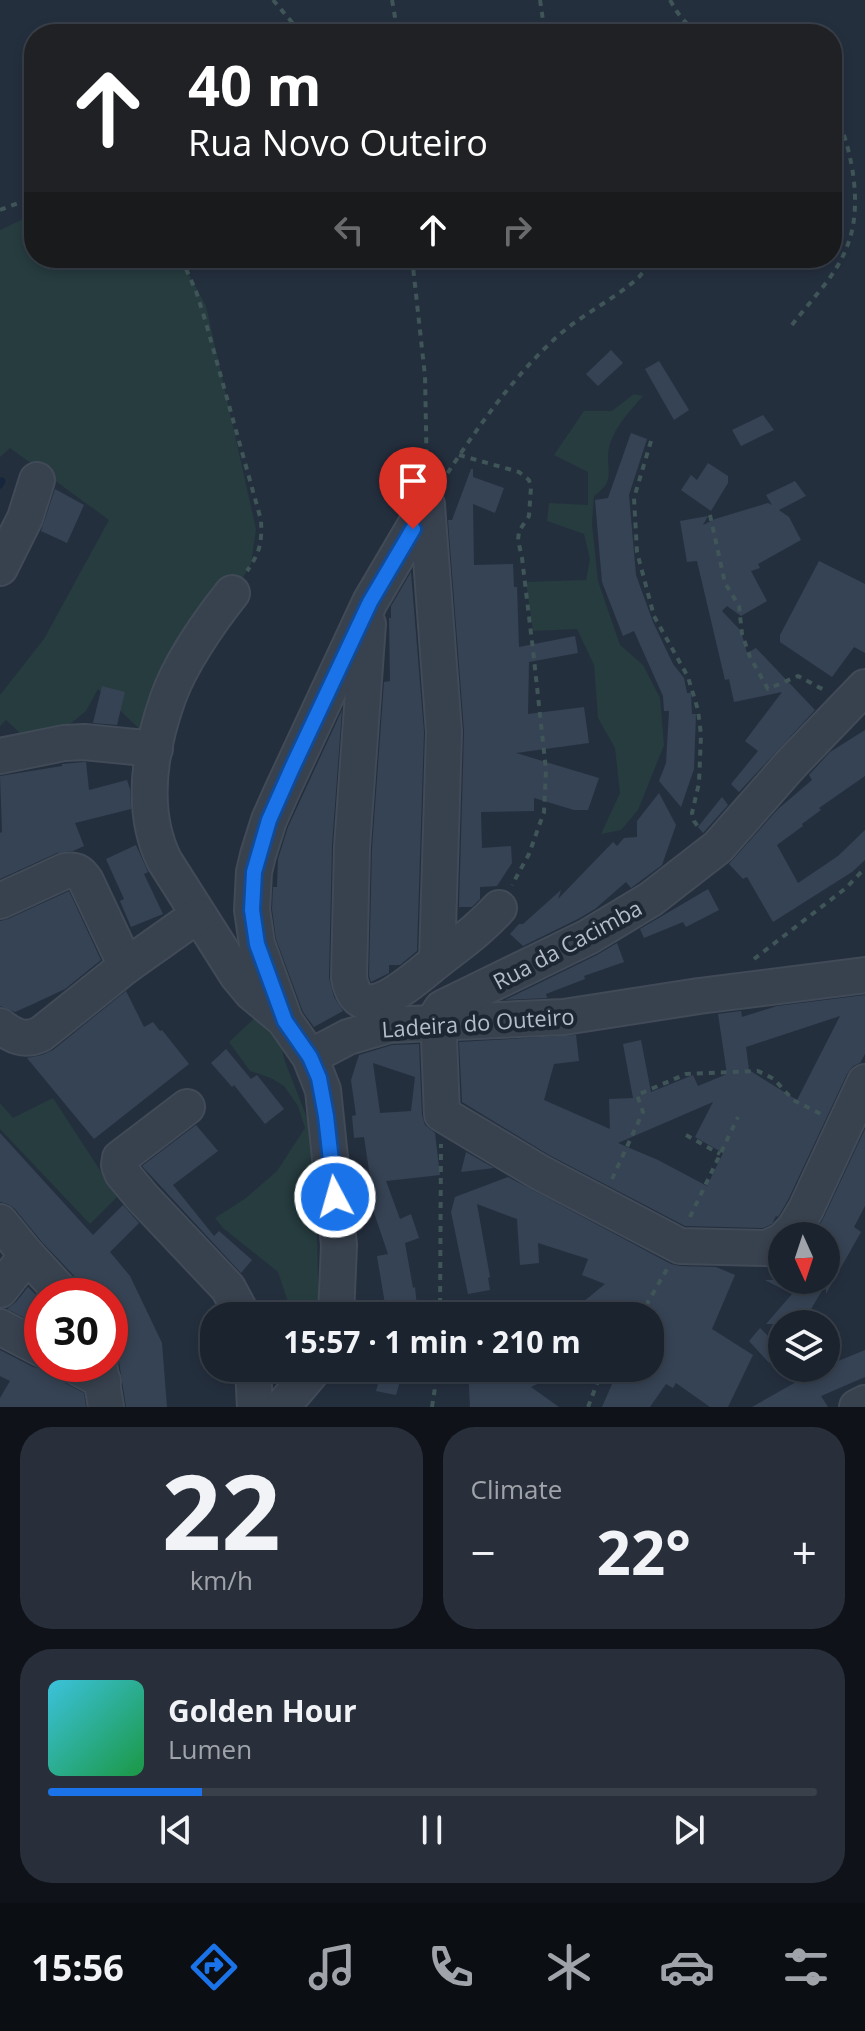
<!DOCTYPE html>
<html lang="en">
<head>
<meta charset="utf-8">
<style>
	:root { --surface:#1b232e; --page:#282f3a; --text:#f1f3f6; --muted:#a0a4aa; --line:#39404a; --accent:#1a73e8 }
	body { margin:0; font-family:"Open Sans",sans-serif; background:var(--page); color:var(--text); height:100vh; display:flex; flex-direction:column; font-size:30px; white-space:nowrap }
	* { box-sizing:border-box; margin:0 }
	p { font-size:26px; color:var(--muted) }
	.icon { flex:none; width:44px; height:44px; fill:none; stroke:currentColor; stroke-width:2; stroke-linecap:round; stroke-linejoin:round }
	.map { position:relative; height:1407px; overflow:hidden }
	.drawer { display:flex; flex-direction:column; gap:20px; padding:20px; background:#0f1319; flex:1 }
	.drawer>* { flex:none }
	.top-card { position:absolute; left:24px; top:24px; width:818px; height:244px; border-radius:32px; box-shadow:0 4px 12px #0003,0 0 0 2px var(--line); background:#202124; color:#fff; overflow:hidden }
	.needle { width:52px; rotate:177deg }
	.controls { position:absolute; left:768px; top:1222px; display:grid; gap:16px }
	.controls a { display:grid; place-items:center; width:72px; height:72px; border-radius:50%; background:var(--surface); box-shadow:0 4px 12px #0003,0 0 0 2px var(--line); font-size:40px }
	.speed { position:absolute; left:24px; top:1278px; display:flex; gap:16px; font-size:40px; font-weight:700; text-align:center }
	.speed>* { display:grid; place-content:center; width:104px; height:104px; border-radius:50%; background:var(--surface); box-shadow:0 4px 12px #0003,0 0 0 2px var(--line); line-height:1 }
	.speed .limit { border:12px solid #d22; background:#fff; color:#111 }
	.pin { position:absolute; display:grid; place-items:center; width:68px; height:68px; color:#fff; margin:-82px -34px; border-radius:50% 50% 50% 0; rotate:-45deg; box-shadow:0 0 8px #0007 }
	.pin .icon { rotate:45deg }
	.me { position:absolute; width:88px; margin:-44px; rotate:354deg; stroke-linejoin:round; filter:drop-shadow(0 0 6px #0008) }
	.turn { display:flex; align-items:center; gap:28px; height:168px; padding:0 32px; font-size:36px }
	.turn .icon { width:104px; height:104px; stroke-width:2.5 }
	.turn b { display:block; font-size:56px; line-height:68px }
	.lanes { display:flex; align-items:center; height:76px; padding:0 32px; background:#0003; justify-content:center; gap:40px; direction:ltr }
	.lanes .off { opacity:.35 }
	.big { font-size:60px; font-weight:700; line-height:1.1 }
	.drawer .widget { flex:1; display:flex; flex-direction:column; justify-content:center; gap:12px; min-width:0; padding:0 28px; border-radius:32px; background:var(--page) }
	.drawer .dial { align-items:center; gap:0 }
	.dial b { font-size:104px; line-height:1 }
	.song { display:flex; align-items:center; gap:24px }
	.cover { width:96px; height:96px; border-radius:12px; background:linear-gradient(135deg,hsl(190 70% 55%),hsl(140 70% 35%)) }
	.played { height:8px; border-radius:4px; background:linear-gradient(90deg,var(--accent) 20%,var(--line) 20%) }
	.keys { display:flex; justify-content:space-around; direction:ltr }
	.heat { display:flex; justify-content:space-between; align-items:center; font-size:44px; direction:ltr }
	.drawer .tiles { flex:1; display:grid; gap:20px; grid-template-columns:1fr 1fr }
	.widget:last-child { grid-column:span 2 }
	.trip { position:absolute; left:200px; top:1302px; width:464px; height:80px; border-radius:32px; background:var(--surface); box-shadow:0 4px 12px #0003,0 0 0 2px var(--line); font-weight:700; line-height:80px; text-align:center }
	.dock { display:flex; height:128px; justify-content:space-around; align-items:center; background:#0b0e12; color:var(--muted) }
	.dock .icon { width:56px; height:56px }
	.dock .current { color:var(--accent) }
	.dock b { font-size:36px; color:var(--text) }
	.map>svg:first-child { display:block }
	.green { fill:#263c3f }
	.lines { fill:none; stroke-linecap:round; stroke-linejoin:round }
	.stream { stroke:#17263c; stroke-width:7 }
	.building { fill:#364354; fill-rule:evenodd }
	.minor-casing { stroke:#414a57; stroke-width:38 }
	.path { stroke:#3f5557; stroke-width:4; stroke-dasharray:6 6; stroke-linecap:butt }
	.minor { stroke:#38414e; stroke-width:34 }
	.route-casing { stroke:#114b97; stroke-width:20 }
	.route { stroke:#1a73e8; stroke-width:14 }
	.labels { text-anchor:middle; dominant-baseline:central; stroke-width:8; stroke-linejoin:round; paint-order:stroke }
	.street-label { font-size:22px; fill:#b4bcc9; stroke:#1d2633 }
</style>
</head>
<body>
<div class="map">
<svg width="865" height="1407" viewBox="0 0 865 1407">
	<rect width="100%" height="100%" fill="#242f3e"/>
	<g class="green">
		<path d="M34 214V258H176L186 269 206 306 256 529 251 564 235 591 160 749 98 689 86 711 70 724 67 736 32 744 6 720 0 726V695L44 639 109 520 10 448 0 457V230Z"/>
		<path d="M634 394 643 396C630 411 616 425 610 444 603 467 619 479 594 496L592 524 598 581 620 645 643 665 660 698 664 745 638 810 621 830 601 834 620 793 615 748 598 718 594 665 577 629 533 631 526 582 586 580 590 559 584 534 547 521 549 503 588 505V472L554 455 584 411H612Z"/>
		<path d="M260 1013 281 1044 284 1059 311 1128 316 1195 319 1316H289V1305L278 1272 223 1228 215 1218 246 1198 277 1171 305 1128 298 1106 284 1086 271 1078 250 1071 229 1042Z"/>
		<path d="M53 1098 105 1178 121 1193 90 1224 0 1129V1103L13 1118Z"/>
	</g>
	<g class="lines">
		<path class="stream" d="M0 485 2 481"/>
	</g>
	<g class="building">
		<path d="M611 350 623 363 598 386 586 374Z"/>
		<path d="M659 361 689 410 674 420 645 369Z"/>
		<path d="M763 415 774 430 741 446 732 430Z"/>
		<path d="M631 433 647 439 629 495 636 575 653 622 673 664 684 678 687 693H691L692 714H696L694 769 681 807 659 781 666 763 669 711H664L663 696 634 631 623 636 602 582 595 500 608 498Z"/>
		<path d="M708 463 728 476V483L711 511 681 490 691 475 697 480Z"/>
		<path d="M471 469H473V477L504 488 495 513 473 504 474 565 513 564 514 587H517L519 647 575 636 578 653 529 662 528 714 584 707 589 743 516 753 599 778 588 810H574L534 798V811L481 812 482 848 511 846 512 863 497 886 480 887V899L472 907H459L464 731 448 520H452Z"/>
		<path d="M795 481 806 496 779 510 789 517 801 540 758 564 760 568 751 571 767 601 741 616 727 606 722 611 741 631 747 653 756 648 815 710 739 792 731 784 758 751 745 741 782 692 734 702 729 679 725 680 697 561 687 562 680 521 708 516 703 525 715 519 768 503 772 505 766 495Z"/>
		<path d="M55 489 84 505 67 543 41 531Z"/>
		<path d="M819 561 865 584V653L854 647 832 677 780 642V635Z"/>
		<path d="M411 572 424 732 417 951 400 965H389V973L371 982 369 976 372 848 384 682 390 681 389 618H391V606Z"/>
		<path d="M102 686 125 692 117 725 93 723Z"/>
		<path d="M342 710 332 846 329 978 334 997 343 1011 314 1027 303 1012 276 939 272 909 273 887H277L278 859 288 827Z"/>
		<path d="M865 730V776L819 808 821 810 802 824 803 826 777 845 798 883 838 856 865 830V860L852 872 773 922 747 877 743 879 729 864 778 809 812 780 809 775 830 752Z"/>
		<path d="M84 762H86L89 790 127 780 130 789 131 809 75 823 84 846 73 851 57 853 0 879V833L2 832 0 776 62 766V764Z"/>
		<path d="M659 793 676 825 662 865 631 888 626 882 595 909 578 919 523 946 510 934 519 924H523L561 890 558 899 613 842 617 846 624 838 637 837V821Z"/>
		<path d="M722 797 728 805 703 833 698 827Z"/>
		<path d="M136 845 148 872 144 874 163 914 131 927 120 901 124 899 106 859Z"/>
		<path d="M708 889 719 910 686 927 683 922 644 938 640 929Z"/>
		<path d="M69 891 101 960 65 989 33 1004 15 1012 0 1006V921L8 919Z"/>
		<path d="M617 943 624 962 584 976 585 979 546 994 547 998 505 1000 597 955Z"/>
		<path d="M126 991 144 1027 153 1022 160 1031 162 1030 189 1064 94 1139 27 1058 42 1055 53 1050Z"/>
		<path d="M865 995V1054L860 1063 853 1066 847 1074 788 1200 778 1217 776 1216 772 1224 763 1228 685 1226 549 1155 462 1102 459 1042 576 1035 579 1061 554 1064 544 1100 610 1129 609 1099 633 1098 623 1044 641 1040 651 1092 693 1075 698 1086 727 1074 718 1014 741 1011 742 1017 777 1006ZM840 1016 797 1100 749 1070 746 1047ZM713 1102 695 1137 723 1153 707 1186 658 1160 618 1143Z"/>
		<path d="M419 1044 422 1115 425 1125 435 1133 440 1175 386 1181 400 1219 411 1214 419 1238 405 1243 413 1288 415 1287 418 1316H387L377 1256 388 1254 369 1198 373 1197 364 1137 354 1138 352 1116 356 1115 351 1080 359 1055 392 1045ZM373 1063 415 1077 411 1111 380 1113Z"/>
		<path d="M226 1049 251 1079 257 1075 284 1109 265 1124 234 1085 232 1087 211 1063Z"/>
		<path d="M196 1125 218 1151 173 1185 214 1236 219 1231 252 1260 241 1273 142 1166Z"/>
		<path d="M865 1129V1206L854 1227 861 1232 826 1294V1284L802 1324H766L792 1294 765 1280H826V1236L814 1235 824 1217Z"/>
		<path d="M0 1133 93 1235 123 1205 139 1223 110 1252 130 1276 162 1343 167 1407H126L119 1361 110 1344V1296H84V1291L80 1282 42 1242 15 1209 8 1204 0 1202Z"/>
		<path d="M466 1152 494 1168 461 1172Z"/>
		<path d="M508 1177 671 1264 680 1266 716 1267 735 1275 712 1329 753 1355 728 1407H710L676 1383 673 1388 666 1384 650 1407H602L612 1384 609 1382 619 1368H650V1316H594L583 1302 605 1284 582 1275 588 1259 538 1243 539 1263 520 1265 517 1219 477 1204 490 1277 488 1278 490 1290 468 1294 451 1212 455 1197Z"/>
		<path d="M28 1287 42 1301 41 1326 7 1309 16 1302Z"/>
		<path d="M760 1328 780 1348 769 1363 749 1341Z"/>
		<path d="M0 1350 33 1367 42 1369 48 1367 53 1370 55 1375 61 1381 84 1393 86 1407H0V1398L10 1381 0 1376Z"/>
		<path d="M865 1350V1377L821 1396 828 1407H752L819 1369 826 1368V1366Z"/>
		<path d="M382 1368H404L396 1395 376 1391Z"/>
		<path d="M468 1368H570L531 1387 559 1407H470Z"/>
	</g>
	<g class="lines">
		<defs>
			<g id="minor">
				<path d="M427 505 444 732 437 961"/>
				<path d="M0 568 25 518 37 480"/>
				<path d="M232 593C209 622 180 664 168 698 150 749 140 810 164 860L237 975 252 993 282 1018"/>
				<path d="M368 624 352 847 349 978C351 988 355 1000 367 1002 387 1005 422 973 437 961 460 943 479 930 499 908"/>
				<path d="M0 756 64 743 84 742 155 749"/>
				<path d="M0 901 65 871C76 869 80 872 86 881L126 966"/>
				<path d="M0 1026C13 1036 24 1042 41 1034L126 966 198 915"/>
				<path d="M310 1057 348 1037 389 1025 564 1017 699 996 865 975"/>
				<path d="M187 1107 120 1158 119 1165 122 1173 142 1197 228 1288 243 1316"/>
				<path d="M0 1222 27 1255 65 1296"/>
				<path d="M787 1236 794 1229 806 1209 865 1082"/>
				<path d="M782 1241 767 1248 680 1246 539 1172 442 1114 438 1014 442 1008 588 937 651 899 718 847 791 764 865 687"/>
				<path d="M0 1290 27 1255"/>
				<path d="M336 1316 339 1245 323 1090 310 1057 285 1021 257 944 252 910 254 872 258 855 269 820 281 793 370 602 427 505"/>
				<path d="M0 1327 42 1349"/>
				<path d="M71 1364 103 1381"/>
				<path d="M99 1364 106 1407"/>
				<path d="M253 1368 255 1407"/>
				<path d="M282 1407 315 1368"/>
				<path d="M857 1407 865 1403"/>
			</g>
		</defs>
		<use href="#minor" class="minor-casing"/>
		<g class="path">
			<path d="M273 0 302 34"/>
			<path d="M392 0 398 34"/>
			<path d="M540 0 545 34"/>
			<path d="M670 0C679 16 686 26 703 34"/>
			<path d="M0 210 34 197"/>
			<path d="M181 258 196 291 206 323 261 520C262 544 260 552 247 571"/>
			<path d="M412 258 425 376 427 479"/>
			<path d="M792 325C810 301 835 277 846 249 865 206 851 145 832 104"/>
			<path d="M651 441 634 498 637 552 654 616 688 677 698 710 701 735 699 783 692 813 694 821 699 828"/>
			<path d="M459 455 519 472 529 480 531 487 529 516 519 531 518 540 522 558 533 650 546 770 544 812 529 854 512 885"/>
			<path d="M441 483C475 431 513 376 559 335 584 313 615 299 639 277 644 271 649 264 654 258"/>
			<path d="M710 515 725 583 739 606 742 634 750 657 768 689 798 676 826 691"/>
			<path d="M754 959 846 888 865 868"/>
			<path d="M686 1135 720 1154"/>
			<path d="M612 1179 643 1112 637 1095 686 1074 758 1071 774 1079 793 1100 821 1114"/>
			<path d="M690 1217 738 1117"/>
			<path d="M440 1316 441 1144"/>
			<path d="M640 1316 667 1269"/>
			<path d="M432 1407 438 1368"/>
			<path d="M588 1407 603 1368"/>
		</g>
		<use href="#minor" class="minor"/>
	</g>
	<g class="lines">
		<defs>
			<path id="route" d="M335 1197 326 1116 319 1078 310 1057 285 1021 257 944 252 910 254 872 269 820 292 768 370 602 413 529"/>
		</defs>
		<use href="#route" class="route-casing"/>
		<use href="#route" class="route"/>
	</g>
	<g class="labels">
		<g class="street-label">
			<text transform="translate(567 944) rotate(-28)">Rua da Cacimba</text>
			<text transform="translate(478 1022) rotate(-4)">Ladeira do Outeiro</text>
		</g>
	</g>
</svg>
<div class="controls">
<a><svg class="needle" viewBox="-14 -14 28 28"><path d="M0-13l5 13h-10z" fill="#e53935"/><path d="M0 13l5-13h-10z" fill="#a0a4aa"/></svg></a>
<a><svg class="icon" aria-label="layers" viewBox="0 0 24 24"><path d="M12 4l9 5-9 5-9-5zM3 14l9 5 9-5"/></svg></a>
</div>
<div class="speed"><div class="limit">30</div></div>
<div class="pin" style="left:413px;top:529px;background:#d93025"><svg class="icon" aria-label="arrive" viewBox="0 0 24 24"><path d="M6 21V4h12l-3 4 3 4H6"/></svg></div>
<svg class="me" style="left:335px;top:1197px" viewBox="-20 -20 40 40"><circle r="17" fill="#1a73e8" stroke="#fff" stroke-width="3"/><path d="M0-11L8 9 0 5-8 9z" fill="#fff"/></svg>
<div class="trip">15:57 · 1 min · 210 m</div>
<div class="top-card">
<div class="turn"><svg class="icon" aria-label="ahead" viewBox="0 0 24 24"><path d="M12 20V5M6 11l6-6 6 6"/></svg><div><b>40 m</b>Rua Novo Outeiro</div></div>
<div class="lanes"><svg class="icon off" aria-label="left" viewBox="0 0 24 24"><path d="M17 20v-9H6M10 6l-5 5 5 5"/></svg><svg class="icon" aria-label="ahead" viewBox="0 0 24 24"><path d="M12 20V5M6 11l6-6 6 6"/></svg><svg class="icon off" aria-label="right" viewBox="0 0 24 24"><path d="M7 20v-9h11M14 6l5 5-5 5"/></svg></div>
</div>
</div>
<section class="drawer">
<div class="tiles">
<div class="widget dial"><b>22</b><p>km/h</p></div>
<div class="widget"><p>Climate</p>
<div class="heat"><a>−</a><b class="big">22°</b><a>+</a></div>
</div>
<div class="widget">
<div class="song"><i class="cover"></i><div><b>Golden Hour</b><p>Lumen</p></div></div>
<div class="played"></div>
<div class="keys"><svg class="icon" aria-label="previous" viewBox="0 0 24 24"><path d="M18 5L8 12l10 7zM5 5v14"/></svg><svg class="icon" aria-label="pause" viewBox="0 0 24 24"><path d="M8 5v14M16 5v14"/></svg><svg class="icon" aria-label="next" viewBox="0 0 24 24"><path d="M6 5l10 7-10 7zM19 5v14"/></svg></div>
</div>
</div>
</section>
<nav class="dock">
<b>15:56</b>
<svg class="icon current" aria-label="directions" viewBox="0 0 24 24"><path d="M12 3l9 9-9 9-9-9zM9 14v-3h6M13 9l2 2-2 2"/></svg>
<svg class="icon" aria-label="music" viewBox="0 0 24 24"><path d="M9 18V5l10-2v13"/><circle cx="6" cy="18" r="3"/><circle cx="16" cy="16" r="3"/></svg>
<svg class="icon" aria-label="phone" viewBox="0 0 24 24"><path d="M5 4h4l2 5-3 2q2 4 5 5l2-3 5 2v4C11 20 4 13 5 4z"/></svg>
<svg class="icon" aria-label="climate" viewBox="0 0 24 24"><path d="M12 3v18M4 7l16 10M4 17L20 7"/></svg>
<svg class="icon" aria-label="car" viewBox="0 0 24 24"><path d="M5 17H2v-5l4-1 3-4h7l3 4 3 1v5h-3M9 17h6M6 11h13"/><circle cx="7" cy="17" r="2"/><circle cx="17" cy="17" r="2"/></svg>
<svg class="icon" aria-label="filters" viewBox="0 0 24 24"><path d="M4 7h16M4 17h16"/><circle cx="9" cy="7" r="2"/><circle cx="15" cy="17" r="2"/></svg>
</nav>
</body>
</html>
